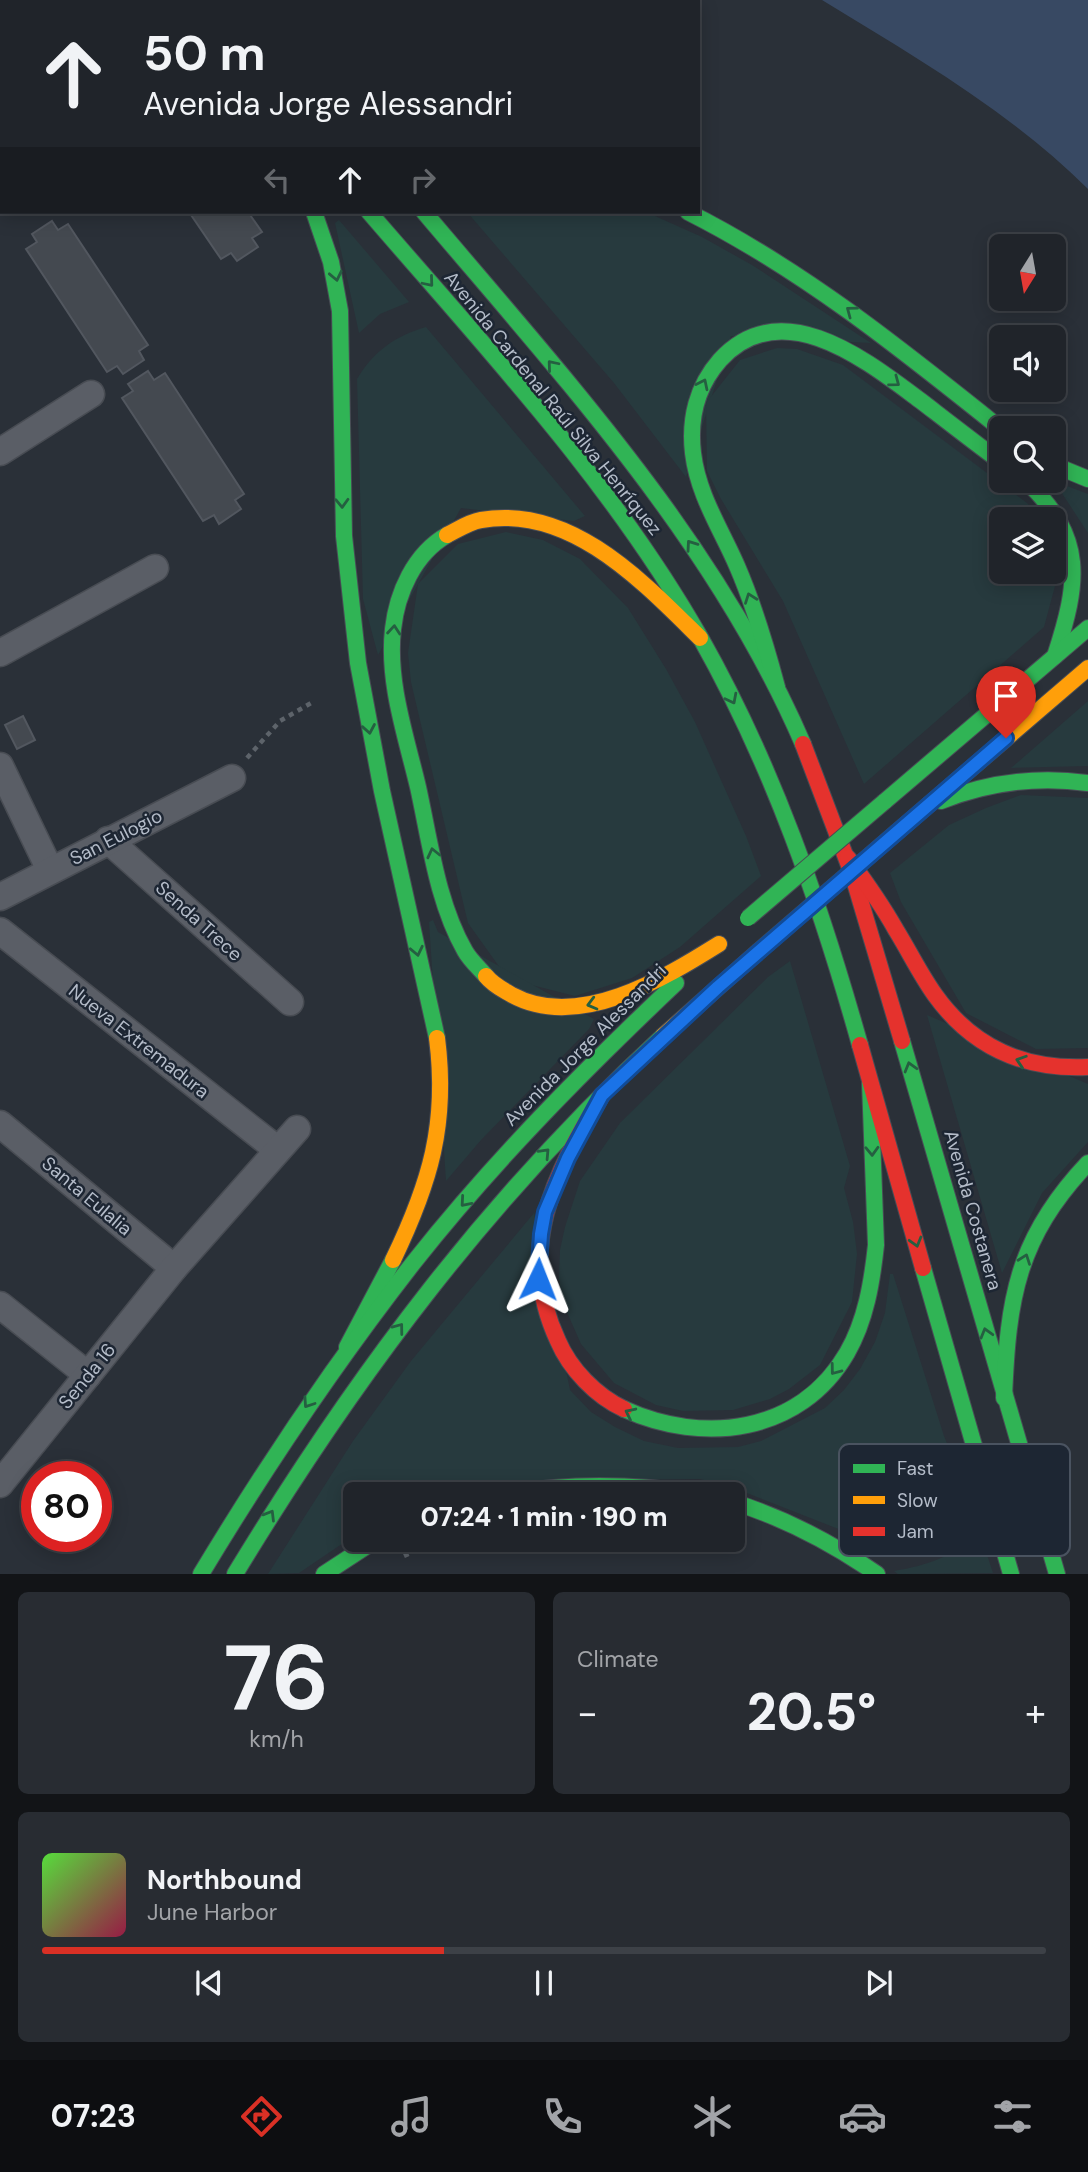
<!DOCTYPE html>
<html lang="en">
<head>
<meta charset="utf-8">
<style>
	:root { --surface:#20242a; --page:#282c32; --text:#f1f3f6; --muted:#a2a4a8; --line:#3d4147; --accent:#d93025 }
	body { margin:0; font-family:"DM Sans",sans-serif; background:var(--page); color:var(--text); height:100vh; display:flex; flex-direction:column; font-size:26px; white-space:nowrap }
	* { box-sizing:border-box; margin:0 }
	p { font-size:23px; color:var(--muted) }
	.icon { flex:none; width:38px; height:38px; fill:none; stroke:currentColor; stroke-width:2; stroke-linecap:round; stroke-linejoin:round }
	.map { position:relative; height:1574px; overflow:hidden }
	.drawer { display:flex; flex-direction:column; gap:18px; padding:18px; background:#121417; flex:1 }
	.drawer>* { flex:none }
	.top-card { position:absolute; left:0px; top:0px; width:700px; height:214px; box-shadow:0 4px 18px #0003,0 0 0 2px var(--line); background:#20242a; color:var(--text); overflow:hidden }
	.needle { width:46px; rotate:191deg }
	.fabs { position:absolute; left:989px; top:234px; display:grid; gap:14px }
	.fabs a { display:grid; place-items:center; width:77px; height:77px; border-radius:10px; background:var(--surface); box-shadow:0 4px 18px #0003,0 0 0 2px var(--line); font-size:35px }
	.speed { position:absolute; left:21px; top:1461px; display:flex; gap:14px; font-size:35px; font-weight:700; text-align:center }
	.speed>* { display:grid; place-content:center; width:91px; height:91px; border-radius:50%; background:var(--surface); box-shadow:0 4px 18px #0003,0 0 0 2px var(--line); line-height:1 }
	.speed .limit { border:10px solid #d22; background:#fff; color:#111 }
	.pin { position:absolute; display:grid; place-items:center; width:60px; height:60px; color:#fff; margin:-72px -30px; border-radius:50% 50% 50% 0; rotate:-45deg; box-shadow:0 0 7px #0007 }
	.pin .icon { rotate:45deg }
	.me { position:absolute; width:77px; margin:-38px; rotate:2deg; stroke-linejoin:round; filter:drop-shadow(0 0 5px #0008) }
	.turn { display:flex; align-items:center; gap:24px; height:147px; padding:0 28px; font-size:32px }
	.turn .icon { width:91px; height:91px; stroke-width:2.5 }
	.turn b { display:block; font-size:49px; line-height:60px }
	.lanes { display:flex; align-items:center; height:66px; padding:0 28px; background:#0003; justify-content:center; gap:35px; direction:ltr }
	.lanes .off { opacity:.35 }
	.big { font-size:52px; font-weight:800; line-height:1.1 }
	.drawer .tile { flex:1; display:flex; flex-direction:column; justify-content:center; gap:10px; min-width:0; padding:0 24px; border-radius:10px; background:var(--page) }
	.drawer .dial { align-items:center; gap:0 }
	.dial b { font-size:91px; line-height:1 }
	.song { display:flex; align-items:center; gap:21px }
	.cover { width:84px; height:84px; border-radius:10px; background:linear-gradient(135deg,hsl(110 70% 55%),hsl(340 70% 35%)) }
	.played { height:7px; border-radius:4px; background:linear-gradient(90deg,var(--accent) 40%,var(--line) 40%) }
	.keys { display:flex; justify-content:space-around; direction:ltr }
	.heat { display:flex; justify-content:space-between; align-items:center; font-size:38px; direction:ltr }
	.drawer .tiles { flex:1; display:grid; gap:18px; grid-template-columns:1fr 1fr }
	.tile:last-child { grid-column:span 2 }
	.trip { position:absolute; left:343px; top:1482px; width:402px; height:70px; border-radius:10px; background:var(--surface); box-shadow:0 4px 18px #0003,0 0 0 2px var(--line); font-weight:800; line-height:70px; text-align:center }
	.dock { display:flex; height:112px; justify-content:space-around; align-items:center; background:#0d0e11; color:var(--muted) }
	.dock .icon { width:49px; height:49px }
	.dock .selected { color:var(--accent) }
	.dock b { font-size:32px; color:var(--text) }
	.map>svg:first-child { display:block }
	.green { fill:#273a3e }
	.water { fill:#384963 }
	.building { fill:#444950; stroke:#52575f; stroke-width:2 }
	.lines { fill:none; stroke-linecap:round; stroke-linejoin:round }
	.street-casing { stroke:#484c53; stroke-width:29 }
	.fast-casing { stroke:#484c55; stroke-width:18 }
	.slow-casing { stroke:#484c55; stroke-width:18 }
	.jam-casing { stroke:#484c55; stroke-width:18 }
	.path { stroke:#5d636a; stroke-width:4.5; stroke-dasharray:5 5; stroke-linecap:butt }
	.street { stroke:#5a5e66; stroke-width:26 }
	.fast { stroke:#30b455; stroke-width:16 }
	.slow { stroke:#ff9f0a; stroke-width:16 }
	.jam { stroke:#e5322d; stroke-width:16 }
	.fast-bridge-casing { stroke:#474c53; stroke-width:18; stroke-linecap:butt }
	.fast-bridge { stroke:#30b455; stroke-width:16 }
	.oneway { stroke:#255f41 }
	.route-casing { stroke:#114b97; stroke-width:18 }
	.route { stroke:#1a73e8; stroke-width:12 }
	.labels { text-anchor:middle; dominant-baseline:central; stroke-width:5; stroke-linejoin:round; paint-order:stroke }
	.street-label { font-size:19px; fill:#b4bcc9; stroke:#1d2633 }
	.key { fill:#1d2633; stroke:#4a5360; stroke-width:2 }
	.key-label { font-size:19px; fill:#b4bcc9 }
</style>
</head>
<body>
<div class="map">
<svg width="1088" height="1574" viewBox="0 0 1088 1574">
	<rect width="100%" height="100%" fill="#2a3038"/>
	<g class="green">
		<path d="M467 212H646L702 237 752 265 871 343 731 336 686 477 614 383Z"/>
		<path d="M339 220 409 302 380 314 359 333 335 223Z"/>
		<path d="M426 327 585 516 574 521 461 508 378 655 363 599 357 379C374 351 395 336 426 327Z"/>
		<path d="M777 348 797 349 843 365 1027 503 1043 520H1001V572H1054L1062 560 1044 627 864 784 783 601 721 499 707 471 706 403 740 360Z"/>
		<path d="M1054 481 1088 494V533Z"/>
		<path d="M506 532 543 540 580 559 628 608 666 669 695 722 746 836 761 876 680 947 632 978 575 996 508 979 468 923 411 682 408 653 418 584 458 544Z"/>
		<path d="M1088 701V766L1011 768Z"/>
		<path d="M1021 795 1088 798V1048L1036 1049 966 1013 901 902 890 873 949 825 986 808Z"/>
		<path d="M433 920 438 932 594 1019 589 1029 481 1140 446 1181 429 922Z"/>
		<path d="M790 961 850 1166 844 1188 853 1222 857 1254 852 1302 820 1365 789 1389 770 1399 733 1410 683 1411 656 1405 614 1383 581 1344 562 1301 559 1277 560 1250 565 1227 580 1181 620 1123 768 977Z"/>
		<path d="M927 1015 1088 1084V1142L1042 1193 1002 1273Z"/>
		<path d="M534 1213 570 1390 591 1412 615 1427 644 1441 678 1448 738 1447 761 1441 825 1408 844 1390 860 1369 875 1342 885 1313 890 1274H893L944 1436 967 1493 944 1518 936 1524 923 1530 889 1537 867 1536 841 1530 734 1488 700 1479 498 1481 449 1494H355V1535L299 1573 268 1574 353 1441 411 1361Z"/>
		<path d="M979 1531 993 1573 898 1574 894 1571C928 1565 954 1557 979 1531Z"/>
	</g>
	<path class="water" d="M822 0H1088V189C1011 112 915 57 822 0Z"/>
	<g class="building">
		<path d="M52 0H111L112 2H53Z"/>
		<path d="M0 73 2 76V165L0 162Z"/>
		<path d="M189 212H248L262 232 252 238 258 247 237 261 231 253 221 259Z"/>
		<path d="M52 221 58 230 68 224 148 345 139 351 144 360 123 374 117 366 107 372 26 249 37 242 32 234Z"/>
		<path d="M148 371 154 380 165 373 244 494 235 500 241 509 219 524 214 515 203 521 122 398 133 391 128 384Z"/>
		<path d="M23 716 35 740 17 749 5 725Z"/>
	</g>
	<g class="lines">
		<defs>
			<g id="street">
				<path d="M0 452 91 394"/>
				<path d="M0 653 155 568"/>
				<path d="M0 766 50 870"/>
				<path d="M108 840 290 1002"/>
				<path d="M0 897 232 778"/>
				<path d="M0 931 278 1150"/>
				<path d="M0 1124 174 1268"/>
				<path d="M0 1305 88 1375"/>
				<path d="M0 1484 174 1268 297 1129"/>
			</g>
			<g id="fast">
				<path d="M188 0 190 2"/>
				<path d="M253 0 255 2"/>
				<path d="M314 212 331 262 340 311 344 536 358 663 382 791 437 1038"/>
				<path d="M369 212C486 348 611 481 700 637 773 766 820 903 860 1045"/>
				<path d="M424 212C564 378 716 542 803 744"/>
				<path d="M688 212C803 270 901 349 1001 429"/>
				<path d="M1054 465 1088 479"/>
				<path d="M1026 481C1086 538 1079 582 1055 656"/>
				<path d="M447 535C414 554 397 593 393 629 387 682 406 736 418 787 430 841 437 902 465 951 470 960 479 968 486 976"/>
				<path d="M777 687C766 646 754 605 737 566 721 529 698 495 693 453 689 419 697 386 720 360 782 292 867 361 921 401 947 421 974 442 1001 462"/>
				<path d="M941 801C989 782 1037 776 1088 783"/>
				<path d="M884 802 1088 628"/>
				<path d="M902 1041 1057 1574"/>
				<path d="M923 1268 1011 1574"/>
				<path d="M347 1347 393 1260"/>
				<path d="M1004 1398C1008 1298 1017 1238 1088 1163"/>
				<path d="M624 1409C703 1445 800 1434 847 1353 866 1320 872 1282 876 1245L870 1083"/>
				<path d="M506 1494C572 1482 636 1484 702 1494"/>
				<path d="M733 1502C785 1518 832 1543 877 1574"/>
				<path d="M201 1574C266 1466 336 1362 414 1262 493 1162 583 1071 676 983"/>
				<path d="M235 1574C357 1373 490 1196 663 1036"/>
				<path d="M324 1574 376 1540"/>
			</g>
			<g id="slow">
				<path d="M447 535C457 530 469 522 481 520 570 504 642 581 700 638"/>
				<path d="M897 832 1088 668"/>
				<path d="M486 976C493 985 502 989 512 995 578 1031 663 979 719 944"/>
				<path d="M663 1036 759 951"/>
				<path d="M393 1260C430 1183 448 1124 437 1038"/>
			</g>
			<g id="jam">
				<path d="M803 744 853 876 902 1041"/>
				<path d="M848 858C865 881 882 905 896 930 909 951 920 974 935 995 973 1048 1024 1070 1088 1067"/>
				<path d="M860 1045 923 1268"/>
				<path d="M602 1095C554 1175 515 1249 558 1341 570 1369 596 1396 624 1409"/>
			</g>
		</defs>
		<use href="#street" class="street-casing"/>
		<use href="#fast" class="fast-casing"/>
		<use href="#slow" class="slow-casing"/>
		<use href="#jam" class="jam-casing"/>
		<g class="path">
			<path d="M575 0 576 2"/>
			<path d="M247 758 280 721 311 703"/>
			<path d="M404 1556 441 1540"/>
		</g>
		<use href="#street" class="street"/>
		<use href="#fast" class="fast"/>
		<use href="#slow" class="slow"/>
		<use href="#jam" class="jam"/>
		<defs>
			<g id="fast-bridge">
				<path d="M748 918 884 802"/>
				<path d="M759 951 897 832"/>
			</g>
		</defs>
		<use href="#fast-bridge" class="fast-bridge-casing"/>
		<use href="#fast-bridge" class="fast-bridge"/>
	</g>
	<defs><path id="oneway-chevron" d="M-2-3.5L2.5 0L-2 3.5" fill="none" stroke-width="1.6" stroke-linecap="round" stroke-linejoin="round" transform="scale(1.75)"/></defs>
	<g class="oneway">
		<use href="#oneway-chevron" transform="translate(336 276) rotate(78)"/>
		<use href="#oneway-chevron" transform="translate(429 282) rotate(50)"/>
		<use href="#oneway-chevron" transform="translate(851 311) rotate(-143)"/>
		<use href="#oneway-chevron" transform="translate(552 365) rotate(-130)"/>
		<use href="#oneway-chevron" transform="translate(895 382) rotate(37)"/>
		<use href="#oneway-chevron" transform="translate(703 384) rotate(-64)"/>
		<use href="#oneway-chevron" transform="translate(342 503) rotate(88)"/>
		<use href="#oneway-chevron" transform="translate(691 545) rotate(-125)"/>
		<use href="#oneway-chevron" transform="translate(750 598) rotate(-110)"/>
		<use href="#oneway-chevron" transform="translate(394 630) rotate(-85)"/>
		<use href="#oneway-chevron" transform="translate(732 699) rotate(63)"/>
		<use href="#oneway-chevron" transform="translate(369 729) rotate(80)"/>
		<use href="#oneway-chevron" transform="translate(433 853) rotate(-103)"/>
		<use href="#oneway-chevron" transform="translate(417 951) rotate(78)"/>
		<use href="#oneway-chevron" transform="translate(592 1004) rotate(165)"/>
		<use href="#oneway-chevron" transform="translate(1021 1061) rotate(-162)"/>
		<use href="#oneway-chevron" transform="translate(910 1067) rotate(-106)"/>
		<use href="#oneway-chevron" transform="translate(872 1151) rotate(88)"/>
		<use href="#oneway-chevron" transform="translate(545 1153) rotate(-47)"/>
		<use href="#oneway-chevron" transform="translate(465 1202) rotate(131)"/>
		<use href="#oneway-chevron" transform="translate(916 1242) rotate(74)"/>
		<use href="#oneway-chevron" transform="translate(1025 1259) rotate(-70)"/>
		<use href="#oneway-chevron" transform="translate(399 1328) rotate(-53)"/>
		<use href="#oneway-chevron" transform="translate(986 1333) rotate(-106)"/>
		<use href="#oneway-chevron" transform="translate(835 1370) rotate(127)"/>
		<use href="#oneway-chevron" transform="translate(308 1403) rotate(124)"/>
		<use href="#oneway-chevron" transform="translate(630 1413) rotate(-154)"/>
		<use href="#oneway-chevron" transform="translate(270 1515) rotate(-59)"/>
	</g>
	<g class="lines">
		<defs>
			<path id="route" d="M538 1279 541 1234 545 1212 568 1158 602 1095 718 987 1006 738"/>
		</defs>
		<use href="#route" class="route-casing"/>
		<use href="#route" class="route"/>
	</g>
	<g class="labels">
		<g class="street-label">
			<text transform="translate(553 403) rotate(51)">Avenida Cardenal Raúl Silva Henríquez</text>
			<text transform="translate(116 837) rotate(-27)">San Eulogio</text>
			<text transform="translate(199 921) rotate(42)">Senda Trece</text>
			<text transform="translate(139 1041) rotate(38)">Nueva Extremadura</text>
			<text transform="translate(585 1045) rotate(-45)">Avenida Jorge Alessandri</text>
			<text transform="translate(87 1196) rotate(40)">Santa Eulalia</text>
			<text transform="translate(973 1210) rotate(74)">Avenida Costanera</text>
			<text transform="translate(87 1376) rotate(-51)">Senda 16</text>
		</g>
	</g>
	<rect x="839" y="1444" width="231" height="112" rx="10" class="key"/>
	<rect x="853" y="1464" width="32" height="9" fill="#30b455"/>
	<rect x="853" y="1496" width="32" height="8" fill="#ff9f0a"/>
	<rect x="853" y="1527" width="32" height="9" fill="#e5322d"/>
	<g class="key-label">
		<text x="897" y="1475">Fast</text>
		<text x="897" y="1507">Slow</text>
		<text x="897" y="1538">Jam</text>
	</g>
</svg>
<div class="fabs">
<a><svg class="needle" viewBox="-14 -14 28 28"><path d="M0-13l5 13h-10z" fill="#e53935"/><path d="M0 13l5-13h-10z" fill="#a2a4a8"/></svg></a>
<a><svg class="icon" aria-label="sound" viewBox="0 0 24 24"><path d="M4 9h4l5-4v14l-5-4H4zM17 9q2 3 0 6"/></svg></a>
<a><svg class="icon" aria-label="search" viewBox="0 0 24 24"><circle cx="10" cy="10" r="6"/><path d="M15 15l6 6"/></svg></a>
<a><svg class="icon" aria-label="layers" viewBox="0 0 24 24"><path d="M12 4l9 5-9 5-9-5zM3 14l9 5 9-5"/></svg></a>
</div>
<div class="speed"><div class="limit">80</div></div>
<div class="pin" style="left:1006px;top:738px;background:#d93025"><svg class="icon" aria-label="arrive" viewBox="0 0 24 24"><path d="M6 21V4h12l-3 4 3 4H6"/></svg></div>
<svg class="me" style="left:538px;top:1279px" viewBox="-20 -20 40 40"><path d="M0-17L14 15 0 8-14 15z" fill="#1a73e8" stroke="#fff" stroke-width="4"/></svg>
<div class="trip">07:24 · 1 min · 190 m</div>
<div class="top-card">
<div class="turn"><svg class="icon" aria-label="ahead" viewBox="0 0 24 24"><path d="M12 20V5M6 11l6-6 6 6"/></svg><div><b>50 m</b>Avenida Jorge Alessandri</div></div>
<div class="lanes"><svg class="icon off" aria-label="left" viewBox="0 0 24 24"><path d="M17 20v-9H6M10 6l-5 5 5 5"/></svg><svg class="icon" aria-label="ahead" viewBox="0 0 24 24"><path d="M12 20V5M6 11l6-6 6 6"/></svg><svg class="icon off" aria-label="right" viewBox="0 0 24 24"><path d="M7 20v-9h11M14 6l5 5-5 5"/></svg></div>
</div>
</div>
<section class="drawer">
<div class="tiles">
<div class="tile dial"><b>76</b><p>km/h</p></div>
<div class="tile"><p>Climate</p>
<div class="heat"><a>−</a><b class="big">20.5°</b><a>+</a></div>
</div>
<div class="tile">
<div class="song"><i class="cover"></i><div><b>Northbound</b><p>June Harbor</p></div></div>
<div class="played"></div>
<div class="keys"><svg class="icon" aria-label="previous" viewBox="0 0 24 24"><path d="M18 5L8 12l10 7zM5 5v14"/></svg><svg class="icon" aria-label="pause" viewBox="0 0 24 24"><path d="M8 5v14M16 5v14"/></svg><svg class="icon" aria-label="next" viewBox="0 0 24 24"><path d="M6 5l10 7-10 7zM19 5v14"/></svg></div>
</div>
</div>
</section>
<nav class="dock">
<b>07:23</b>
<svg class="icon selected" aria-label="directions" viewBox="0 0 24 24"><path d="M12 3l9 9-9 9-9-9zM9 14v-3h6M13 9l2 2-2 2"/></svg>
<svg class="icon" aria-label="music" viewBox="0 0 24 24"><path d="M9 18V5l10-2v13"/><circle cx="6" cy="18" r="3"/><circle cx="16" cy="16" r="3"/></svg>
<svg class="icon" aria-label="phone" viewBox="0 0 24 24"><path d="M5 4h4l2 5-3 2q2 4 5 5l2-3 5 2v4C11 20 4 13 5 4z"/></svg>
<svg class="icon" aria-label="climate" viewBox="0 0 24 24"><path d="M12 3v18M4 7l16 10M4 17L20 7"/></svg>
<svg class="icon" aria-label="car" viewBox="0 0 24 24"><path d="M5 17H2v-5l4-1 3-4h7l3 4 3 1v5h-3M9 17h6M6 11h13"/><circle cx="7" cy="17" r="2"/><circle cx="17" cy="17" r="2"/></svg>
<svg class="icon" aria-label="filters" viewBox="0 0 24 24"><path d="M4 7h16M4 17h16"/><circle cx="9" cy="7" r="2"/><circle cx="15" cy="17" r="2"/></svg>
</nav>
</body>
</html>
